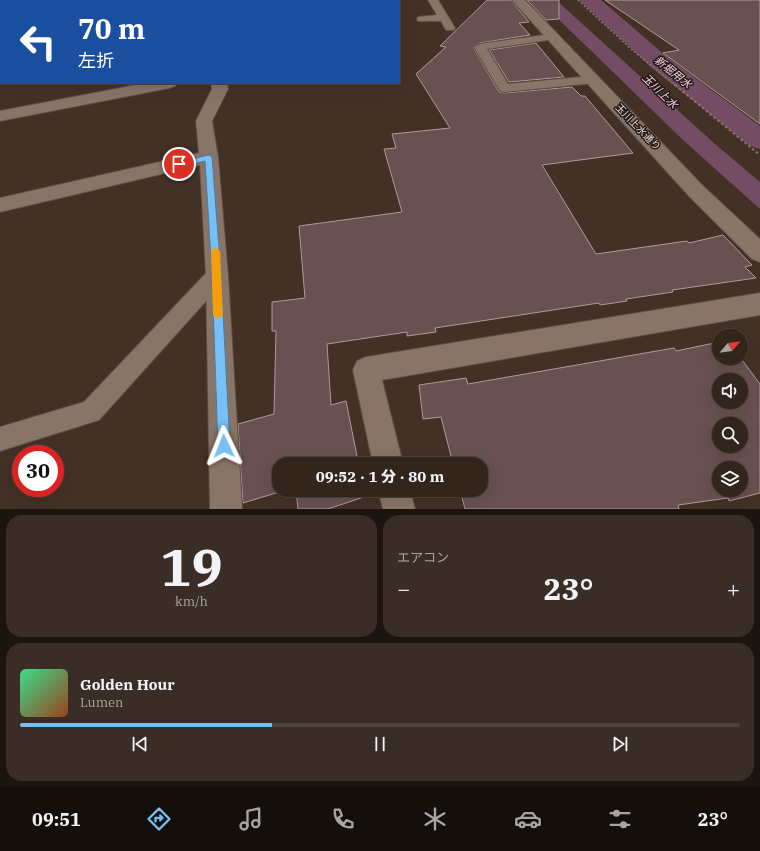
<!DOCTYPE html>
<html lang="ja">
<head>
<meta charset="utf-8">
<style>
	:root { --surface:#32251c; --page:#3a2d25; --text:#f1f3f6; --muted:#a8a5a3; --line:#4d423b; --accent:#76c0f7 }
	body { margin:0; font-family:"IBM Plex Serif","Noto Sans JP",serif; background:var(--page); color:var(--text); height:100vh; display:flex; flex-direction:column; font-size:15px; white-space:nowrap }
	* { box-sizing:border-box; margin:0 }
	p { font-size:13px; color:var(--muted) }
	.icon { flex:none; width:22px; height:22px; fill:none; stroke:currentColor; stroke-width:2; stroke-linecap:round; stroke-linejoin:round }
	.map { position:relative; height:509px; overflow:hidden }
	.side { display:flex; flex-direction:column; gap:6px; padding:6px; background:#1c140f; flex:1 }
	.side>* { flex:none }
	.hud { position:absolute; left:0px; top:0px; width:400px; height:84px; box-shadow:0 4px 16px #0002,0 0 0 1px var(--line); background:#1a4fa0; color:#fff; overflow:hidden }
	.needle { width:26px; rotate:61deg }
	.fabs { position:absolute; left:712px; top:329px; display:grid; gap:8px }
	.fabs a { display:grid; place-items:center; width:36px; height:36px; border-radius:50%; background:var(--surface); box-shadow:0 4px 16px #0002,0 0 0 1px var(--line); font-size:20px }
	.speed { position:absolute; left:12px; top:445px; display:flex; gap:8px; font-size:20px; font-weight:700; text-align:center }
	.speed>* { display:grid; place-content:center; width:52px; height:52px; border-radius:50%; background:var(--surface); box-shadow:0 4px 16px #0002,0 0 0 1px var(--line); line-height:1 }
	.speed .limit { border:6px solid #d22; background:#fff; color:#111 }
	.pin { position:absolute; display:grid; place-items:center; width:34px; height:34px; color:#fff; margin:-17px; border:2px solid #fff; border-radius:50%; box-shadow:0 1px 4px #0007 }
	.me { position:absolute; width:44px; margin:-22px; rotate:358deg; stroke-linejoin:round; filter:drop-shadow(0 0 3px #0008) }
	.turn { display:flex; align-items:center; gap:14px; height:84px; padding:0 12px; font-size:18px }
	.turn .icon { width:52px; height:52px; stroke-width:2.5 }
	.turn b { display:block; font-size:28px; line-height:34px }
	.big { font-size:30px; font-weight:800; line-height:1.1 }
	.side .tile { flex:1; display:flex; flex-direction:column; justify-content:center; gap:6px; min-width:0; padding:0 14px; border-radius:16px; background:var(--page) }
	.side .dial { align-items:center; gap:0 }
	.dial b { font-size:52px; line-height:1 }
	.song { display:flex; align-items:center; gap:12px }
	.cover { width:48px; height:48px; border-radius:6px; background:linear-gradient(135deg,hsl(150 70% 55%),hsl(20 70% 35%)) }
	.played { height:4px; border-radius:2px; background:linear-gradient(90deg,var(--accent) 35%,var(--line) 35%) }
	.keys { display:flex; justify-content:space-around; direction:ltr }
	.heat { display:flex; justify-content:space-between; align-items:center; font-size:22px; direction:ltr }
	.side .tiles { flex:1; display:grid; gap:6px; grid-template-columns:1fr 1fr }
	.tile:last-child { grid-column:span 2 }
	.trip { position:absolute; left:272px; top:457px; width:216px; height:40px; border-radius:16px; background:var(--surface); box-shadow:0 4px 16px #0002,0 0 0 1px var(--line); font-weight:800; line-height:40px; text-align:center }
	.tabs { display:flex; height:64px; justify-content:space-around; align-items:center; background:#140f0b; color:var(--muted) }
	.tabs .icon { width:28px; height:28px }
	.tabs .current { color:var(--accent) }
	.tabs b { font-size:18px; color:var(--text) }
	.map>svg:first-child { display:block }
	.water { fill:#744c64 }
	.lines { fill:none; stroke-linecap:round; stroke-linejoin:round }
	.canal { fill:#744c64; fill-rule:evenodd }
	.building { fill:#695151; stroke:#b39999; fill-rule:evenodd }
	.service-casing { stroke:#5e4e46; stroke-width:2 }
	.minor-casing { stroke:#5e4e46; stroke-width:2 }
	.path-far1 { stroke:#887970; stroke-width:1.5; stroke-dasharray:2 2; stroke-linecap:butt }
	.path { stroke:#887970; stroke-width:2; stroke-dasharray:2.5 2.5; stroke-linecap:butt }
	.service { fill:#897568; fill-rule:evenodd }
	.minor { fill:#897568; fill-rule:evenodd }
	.route { fill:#76c0f7; stroke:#4d7da1 }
	.slow { fill:#f59e0b }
	.labels { text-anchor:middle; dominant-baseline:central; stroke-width:3; stroke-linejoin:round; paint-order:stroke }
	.far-street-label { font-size:10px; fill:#e5d9d2; stroke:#231b16 }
	.far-water-label { font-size:11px; font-style:italic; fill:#f7cde4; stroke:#231b16 }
</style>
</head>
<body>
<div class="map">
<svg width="760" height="509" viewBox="0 0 760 509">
	<rect width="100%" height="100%" fill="#433126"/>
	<path class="water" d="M556 0 715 144 760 182V209L683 140 549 10Z"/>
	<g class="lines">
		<path class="canal" d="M579 0H601L667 57 760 126V149L750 146 651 67Z"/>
	</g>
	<g class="building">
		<path d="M487 0H511L529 22 519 23 530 35 480 43 473 47 499 92 504 93 572 87 581 96H585L633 153 542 165 596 254 687 241 689 243 723 235 752 265 745 267 756 278 672 290 673 292 626 299 627 301 600 305 599 303 435 328 436 332 407 336V332L327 344 331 405 346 401 358 461 360 464H279V490H286L243 503 238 424 274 414 276 331H272V302L305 298 299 226 402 212 384 149 396 148 392 134 450 128 416 74 446 47 440 46Z"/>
		<path d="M527 0H559V19L546 20Z"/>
		<path d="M605 0H760V124L663 53 679 50Z"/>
		<path d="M536 43 564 77 509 82 489 50Z"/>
		<path d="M719 342V358H731L734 362 742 360 760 384V493L729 501 728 498 678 505 679 509H465L460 490H481V464H453L441 417 423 419 419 385 466 378 468 384 651 352 674 348 676 351ZM719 380H741V402H719ZM719 424H741V446H719ZM719 468H741V490H719Z"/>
		<path d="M296 490H366L367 496 328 509H298Z"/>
	</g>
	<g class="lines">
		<defs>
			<g id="service">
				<path d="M238 0H260L237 1Z"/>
				<rect x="301" y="0" width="10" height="1"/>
				<path d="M428 0H438L455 28 454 30H446L441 21H418L417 19 418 17 437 15Z"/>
				<path d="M551 34 557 37 555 39 487 49 508 84 591 76 595 77 597 80 595 83 504 92 500 91 474 47 480 44Z"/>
				<path d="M217 267 224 269 226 275 224 281 99 420 0 451V427L84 402 210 269Z"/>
			</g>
			<g id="minor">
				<path d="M202 0H214L215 1H203Z"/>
				<path d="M512 0H525L702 185 760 239V262L752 259 688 195Z"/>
				<rect x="0" y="25" width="1" height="8"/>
				<path d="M146 83H178L175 86 170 88 0 121V111Z"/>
				<path d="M211 83H227L228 89 212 121 218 157 228 275 242 509H210L206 275 200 165 0 212V198L199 153 196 121 212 89Z"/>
				<path d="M760 293V315L382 380 403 464H373L353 370 357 361 366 357Z"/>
				<path d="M378 490H410L415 509H383Z"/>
			</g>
		</defs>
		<use href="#service" class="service-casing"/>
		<use href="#minor" class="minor-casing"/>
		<path class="path-far1" d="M578 0 631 49 676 86"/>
		<path class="path" d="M675 85 760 155"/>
		<use href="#service" class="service"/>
		<use href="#minor" class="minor"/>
	</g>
	<path class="route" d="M209 155 212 157 221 275 230 446 228 451 224 453 220 451 218 446 212 275 205 161 179 167 175 164 179 162Z"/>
	<path class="slow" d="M215 247 220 251 223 315 218 319 213 315 211 251Z"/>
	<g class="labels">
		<g class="far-street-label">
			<text transform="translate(638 127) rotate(46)">玉川上水通り</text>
		</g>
		<g class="far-water-label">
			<text transform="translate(673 72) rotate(39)">新堀用水</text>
			<text transform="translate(660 91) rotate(44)">玉川上水</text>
		</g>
	</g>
</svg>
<div class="fabs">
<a><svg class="needle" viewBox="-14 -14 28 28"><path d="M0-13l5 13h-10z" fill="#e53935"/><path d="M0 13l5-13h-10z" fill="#a8a5a3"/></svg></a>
<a><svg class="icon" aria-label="sound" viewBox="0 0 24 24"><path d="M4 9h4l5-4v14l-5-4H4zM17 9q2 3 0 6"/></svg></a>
<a><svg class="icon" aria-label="search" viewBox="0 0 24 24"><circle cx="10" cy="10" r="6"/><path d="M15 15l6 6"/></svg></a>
<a><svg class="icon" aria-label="layers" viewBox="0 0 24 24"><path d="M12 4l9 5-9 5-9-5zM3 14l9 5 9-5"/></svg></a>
</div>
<div class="speed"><div class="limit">30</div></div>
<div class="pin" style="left:179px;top:164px;background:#d93025"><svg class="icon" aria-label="arrive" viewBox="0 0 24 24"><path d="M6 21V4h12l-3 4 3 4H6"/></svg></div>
<svg class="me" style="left:224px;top:446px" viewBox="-20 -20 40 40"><path d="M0-17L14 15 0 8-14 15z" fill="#76c0f7" stroke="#fff" stroke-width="4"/></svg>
<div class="trip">09:52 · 1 分 · 80 m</div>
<div class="hud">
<div class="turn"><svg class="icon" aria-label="left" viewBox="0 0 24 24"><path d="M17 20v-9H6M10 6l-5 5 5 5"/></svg><div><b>70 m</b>左折</div></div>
</div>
</div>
<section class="side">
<div class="tiles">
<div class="tile dial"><b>19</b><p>km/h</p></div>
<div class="tile"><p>エアコン</p>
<div class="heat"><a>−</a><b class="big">23°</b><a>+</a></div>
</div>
<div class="tile">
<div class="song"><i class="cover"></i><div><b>Golden Hour</b><p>Lumen</p></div></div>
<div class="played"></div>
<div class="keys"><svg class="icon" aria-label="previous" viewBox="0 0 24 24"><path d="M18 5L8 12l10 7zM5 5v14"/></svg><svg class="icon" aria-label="pause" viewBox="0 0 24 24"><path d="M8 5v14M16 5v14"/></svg><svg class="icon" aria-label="next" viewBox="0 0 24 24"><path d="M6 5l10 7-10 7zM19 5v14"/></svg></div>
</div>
</div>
</section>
<nav class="tabs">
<b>09:51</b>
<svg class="icon current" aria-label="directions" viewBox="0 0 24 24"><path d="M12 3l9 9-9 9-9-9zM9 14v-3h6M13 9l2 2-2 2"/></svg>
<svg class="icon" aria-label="music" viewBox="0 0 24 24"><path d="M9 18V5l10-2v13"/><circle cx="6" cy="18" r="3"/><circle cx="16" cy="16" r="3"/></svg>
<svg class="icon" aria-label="phone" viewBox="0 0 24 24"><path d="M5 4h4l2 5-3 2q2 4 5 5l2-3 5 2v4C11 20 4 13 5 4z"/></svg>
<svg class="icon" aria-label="climate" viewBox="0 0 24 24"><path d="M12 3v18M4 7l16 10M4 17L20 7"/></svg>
<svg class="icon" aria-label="car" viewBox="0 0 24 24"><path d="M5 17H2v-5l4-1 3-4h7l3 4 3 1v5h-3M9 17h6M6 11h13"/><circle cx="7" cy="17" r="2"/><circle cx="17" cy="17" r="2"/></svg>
<svg class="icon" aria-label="filters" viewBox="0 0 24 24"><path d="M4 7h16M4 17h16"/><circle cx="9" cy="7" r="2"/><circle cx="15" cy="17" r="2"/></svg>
<b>23°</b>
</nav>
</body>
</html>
